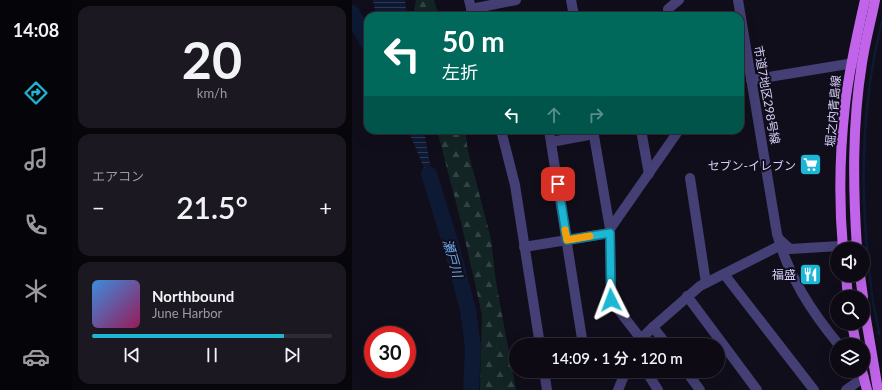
<!DOCTYPE html>
<html lang="ja">
<head>
<meta charset="utf-8">
<style>
	:root { --surface:#0d0a14; --page:#1b1822; --text:#f1f3f6; --muted:#9a9aa0; --line:#2d2b34; --accent:#1db7d6 }
	body { margin:0; font-family:Lato,"Noto Sans JP",sans-serif; background:var(--page); color:var(--text); height:100vh; display:flex; flex-direction:column; font-size:15px; white-space:nowrap }
	* { box-sizing:border-box; margin:0 }
	p { font-size:13px; color:var(--muted) }
	.icon { flex:none; width:22px; height:22px; fill:none; stroke:currentColor; stroke-width:2; stroke-linecap:round; stroke-linejoin:round }
	.map { position:relative; flex:1; overflow:hidden }
	.side { display:flex; flex-direction:column; gap:6px; padding:6px; background:#07060b; width:280px }
	.side>* { flex:none }
	.guide { position:absolute; left:12px; top:12px; width:380px; height:122px; border-radius:12px; box-shadow:0 4px 16px #0002,0 0 0 1px var(--line); background:#00695c; color:#fff; overflow:hidden }
	.tools { position:absolute; left:478px; top:242px; display:grid; gap:8px }
	.tools a { display:grid; place-items:center; width:40px; height:40px; border-radius:50%; background:var(--surface); box-shadow:0 4px 16px #0002,0 0 0 1px var(--line); font-size:20px }
	.speed { position:absolute; left:12px; top:326px; display:flex; gap:8px; font-size:20px; font-weight:700; text-align:center }
	.speed>* { display:grid; place-content:center; width:52px; height:52px; border-radius:50%; background:var(--surface); box-shadow:0 4px 16px #0002,0 0 0 1px var(--line); line-height:1 }
	.speed .limit { border:6px solid #d22; background:#fff; color:#111 }
	.pin { position:absolute; display:grid; place-items:center; width:34px; height:34px; color:#fff; margin:-17px; border-radius:8px; box-shadow:0 2px 6px #0006 }
	.me { position:absolute; width:44px; margin:-22px; rotate:357deg; stroke-linejoin:round; filter:drop-shadow(0 0 3px #0008) }
	.turn { display:flex; align-items:center; gap:14px; height:84px; padding:0 12px; font-size:18px }
	.turn .icon { width:52px; height:52px; stroke-width:2.5 }
	.turn b { display:block; font-size:28px; line-height:34px }
	.lanes { display:flex; align-items:center; height:38px; padding:0 12px; background:#0003; justify-content:center; gap:20px; direction:ltr }
	.lanes .off { opacity:.35 }
	.big { font-size:30px; font-weight:600; line-height:1.1 }
	.side .tile { flex:1; display:flex; flex-direction:column; justify-content:center; gap:6px; min-width:0; padding:0 14px; border-radius:12px; background:var(--page) }
	.side .dial { align-items:center; gap:0 }
	.dial b { font-size:52px; line-height:1 }
	.song { display:flex; align-items:center; gap:12px }
	.cover { width:48px; height:48px; border-radius:6px; background:linear-gradient(135deg,hsl(210 70% 55%),hsl(330 70% 35%)) }
	.played { height:4px; border-radius:2px; background:linear-gradient(90deg,var(--accent) 80%,var(--line) 80%) }
	.keys { display:flex; justify-content:space-around; direction:ltr }
	.heat { display:flex; justify-content:space-between; align-items:center; font-size:22px; direction:ltr }
	.trip { position:absolute; left:157px; top:338px; width:216px; height:40px; border-radius:20px; background:var(--surface); box-shadow:0 4px 16px #0002,0 0 0 1px var(--line); font-weight:600; line-height:40px; text-align:center }
	main { display:flex; flex:1; min-height:0 }
	.menu { display:flex; flex-direction:column; width:72px; justify-content:space-around; align-items:center; background:#050408; color:var(--muted) }
	.menu .icon { width:28px; height:28px }
	.menu .current { color:var(--accent) }
	.menu b { font-size:18px; color:var(--text) }
	.map>svg:first-child { display:block }
	.forest { fill:url(#forest-firs) }
	.water { fill:url(#water-rules) }
	.lines { fill:none; stroke-linecap:round; stroke-linejoin:round }
	.stream { stroke:#0e1934; stroke-width:2.5 }
	.river { stroke:#0e1934; stroke-width:16 }
	.minor { stroke:#443f74; stroke-width:10 }
	.major { stroke:#c164ea; stroke-width:10 }
	.route-casing { stroke:#13778b; stroke-width:10 }
	.route { stroke:#1db7d6; stroke-width:7 }
	.slow { stroke:#f59e0b; stroke-width:7 }
	.labels { text-anchor:middle; dominant-baseline:central; stroke-width:4; stroke-linejoin:round; paint-order:stroke }
	.street-label { font-size:12px; fill:#d6cef8; stroke:#110e1b }
	.poi-label { font-size:12px; fill:#d6cef8; stroke:#110e1b; text-anchor:end }
	.water-label { font-size:13px; font-style:italic; fill:#6aa7eb; stroke:#110e1b }
</style>
</head>
<body>
<main>
<nav class="menu">
<b>14:08</b>
<svg class="icon current" aria-label="directions" viewBox="0 0 24 24"><path d="M12 3l9 9-9 9-9-9zM9 14v-3h6M13 9l2 2-2 2"/></svg>
<svg class="icon" aria-label="music" viewBox="0 0 24 24"><path d="M9 18V5l10-2v13"/><circle cx="6" cy="18" r="3"/><circle cx="16" cy="16" r="3"/></svg>
<svg class="icon" aria-label="phone" viewBox="0 0 24 24"><path d="M5 4h4l2 5-3 2q2 4 5 5l2-3 5 2v4C11 20 4 13 5 4z"/></svg>
<svg class="icon" aria-label="climate" viewBox="0 0 24 24"><path d="M12 3v18M4 7l16 10M4 17L20 7"/></svg>
<svg class="icon" aria-label="car" viewBox="0 0 24 24"><path d="M5 17H2v-5l4-1 3-4h7l3 4 3 1v5h-3M9 17h6M6 11h13"/><circle cx="7" cy="17" r="2"/><circle cx="17" cy="17" r="2"/></svg>
</nav>
<section class="side">
<div class="tile dial"><b>20</b><p>km/h</p></div>
<div class="tile"><p>エアコン</p>
<div class="heat"><a>−</a><b class="big">21.5°</b><a>+</a></div>
</div>
<div class="tile">
<div class="song"><i class="cover"></i><div><b>Northbound</b><p>June Harbor</p></div></div>
<div class="played"></div>
<div class="keys"><svg class="icon" aria-label="previous" viewBox="0 0 24 24"><path d="M18 5L8 12l10 7zM5 5v14"/></svg><svg class="icon" aria-label="pause" viewBox="0 0 24 24"><path d="M8 5v14M16 5v14"/></svg><svg class="icon" aria-label="next" viewBox="0 0 24 24"><path d="M6 5l10 7-10 7zM19 5v14"/></svg></div>
</div>
</section>
<div class="map">
<svg width="530" height="390" viewBox="0 0 530 390">
	<defs>
		<pattern id="forest-firs" width="22" height="20" patternUnits="userSpaceOnUse"><rect width="22" height="20" fill="#122424"/><path d="M5 1l3.5 6h-7zM16 11l3.5 6h-7z" fill="#344345"/></pattern>
		<pattern id="water-rules" width="6" height="5" patternUnits="userSpaceOnUse"><rect width="6" height="5" fill="#0e1934"/><path d="M0 2.5h6" fill="none" stroke="#303952"/></pattern>
	</defs>
	<rect width="100%" height="100%" fill="#110e1b"/>
	<g class="forest">
		<path d="M64 0H82L87 16H61Z"/>
		<path d="M85 130H113L116 151 139 239 144 282 164 390H128L130 315 109 222Z"/>
	</g>
	<g class="water">
		<path d="M21 0H53L55 16H24Z"/>
		<path d="M56 130H72L83 194Z"/>
	</g>
	<g class="lines">
		<path class="stream" d="M527 334C525 318 520 302 519 286 508 199 508 107 530 22"/>
		<g class="river">
			<path d="M0 13 16 43"/>
			<path d="M77 174 99 245 116 310 121 347 119 390"/>
		</g>
		<g class="minor">
			<path d="M117 0 121 16"/>
			<path d="M219 0 222 16"/>
			<path d="M386 0 425 234C437 277 459 311 487 345"/>
			<path d="M119 9 164 0"/>
			<path d="M317 16 316 9 327 0"/>
			<path d="M399 80 508 62"/>
			<path d="M149 130 163 185 188 345"/>
			<path d="M197 130 231 345"/>
			<path d="M241 130 258 229 259 300 289 339"/>
			<path d="M289 130 297 174"/>
			<path d="M199 142 242 134"/>
			<path d="M338 178 354 283"/>
			<path d="M258 229 327 130"/>
			<path d="M427 239 438 249 505 245"/>
			<path d="M172 247 258 233"/>
			<path d="M372 274 462 390"/>
			<path d="M335 296 405 390"/>
			<path d="M301 327 315 345"/>
			<path d="M286 345 289 339 301 327 348 286 431 244"/>
			<path d="M192 371 195 390"/>
			<path d="M294 371 306 390"/>
			<path d="M334 371 348 390"/>
			<path d="M266 390 274 371"/>
			<path d="M494 390 512 377"/>
		</g>
		<g class="major">
			<path d="M491 249C487 204 488 150 493 105 497 70 505 35 513 0"/>
			<path d="M505 249C501 187 500 125 510 63 513 42 519 21 523 0"/>
			<path d="M494 275 496 297"/>
			<path d="M508 275 511 297"/>
			<path d="M511 301 526 390"/>
			<path d="M500 323 504 345"/>
			<path d="M510 371 515 390"/>
		</g>
	</g>
	<g class="lines">
		<defs>
			<path id="route" d="M206 184 215 240 258 233 259 300"/>
		</defs>
		<use href="#route" class="route-casing"/>
		<use href="#route" class="route"/>
		<path class="slow" d="M213 230 215 240 238 236"/>
	</g>
	<defs>
		<symbol id="supermarket-square" viewBox="-11 -11 22 22"><rect x="-9" y="-9" width="18" height="18" rx="4" fill="#1db7d6" stroke="#110e1b"/><path d="M-6-5.5h2.5l.6 2H6L4.5 2H-2.5L-4.4-4H-6ZM-1.5 3.2a1.3 1.3 0 1 0 .1 0ZM3 3.2a1.3 1.3 0 1 0 .1 0Z" fill="#fff"/></symbol>
		<symbol id="restaurant-square" viewBox="-11 -11 22 22"><rect x="-9" y="-9" width="18" height="18" rx="4" fill="#1db7d6" stroke="#110e1b"/><path d="M-5-6h1v4h1v-4h1v4h1v-4h1v5L-1.5 .5V6h-2V.5L-5-1ZM5-6V6H3V1.5H1.5Q1.5-4 5-6Z" fill="#fff"/></symbol>
	</defs>
	<g fill-rule="evenodd">
		<use href="#supermarket-square" x="446" y="152" width="25" height="25"/>
		<use href="#restaurant-square" x="446" y="262" width="25" height="25"/>
	</g>
	<g class="labels">
		<g class="street-label">
			<text transform="translate(415 95) rotate(80)">市道7地区298号線</text>
			<text transform="translate(481 111) rotate(-85)">堀之内青島線</text>
		</g>
		<g class="poi-label">
			<text x="444" y="165">セブン-イレブン</text>
			<text x="444" y="274">福盛</text>
		</g>
		<g class="water-label">
			<text transform="translate(101 258) rotate(74)">瀬戸川</text>
		</g>
	</g>
</svg>
<div class="tools">
<a><svg class="icon" aria-label="sound" viewBox="0 0 24 24"><path d="M4 9h4l5-4v14l-5-4H4zM17 9q2 3 0 6"/></svg></a>
<a><svg class="icon" aria-label="search" viewBox="0 0 24 24"><circle cx="10" cy="10" r="6"/><path d="M15 15l6 6"/></svg></a>
<a><svg class="icon" aria-label="layers" viewBox="0 0 24 24"><path d="M12 4l9 5-9 5-9-5zM3 14l9 5 9-5"/></svg></a>
</div>
<div class="speed"><div class="limit">30</div></div>
<div class="pin" style="left:206px;top:184px;background:#d93025"><svg class="icon" aria-label="arrive" viewBox="0 0 24 24"><path d="M6 21V4h12l-3 4 3 4H6"/></svg></div>
<svg class="me" style="left:259px;top:300px" viewBox="-20 -20 40 40"><path d="M0-17L14 15 0 8-14 15z" fill="#1db7d6" stroke="#fff" stroke-width="4"/></svg>
<div class="trip">14:09 · 1 分 · 120 m</div>
<div class="guide">
<div class="turn"><svg class="icon" aria-label="left" viewBox="0 0 24 24"><path d="M17 20v-9H6M10 6l-5 5 5 5"/></svg><div><b>50 m</b>左折</div></div>
<div class="lanes"><svg class="icon" aria-label="left" viewBox="0 0 24 24"><path d="M17 20v-9H6M10 6l-5 5 5 5"/></svg><svg class="icon off" aria-label="ahead" viewBox="0 0 24 24"><path d="M12 20V5M6 11l6-6 6 6"/></svg><svg class="icon off" aria-label="right" viewBox="0 0 24 24"><path d="M7 20v-9h11M14 6l5 5-5 5"/></svg></div>
</div>
</div>
</main>
</body>
</html>
